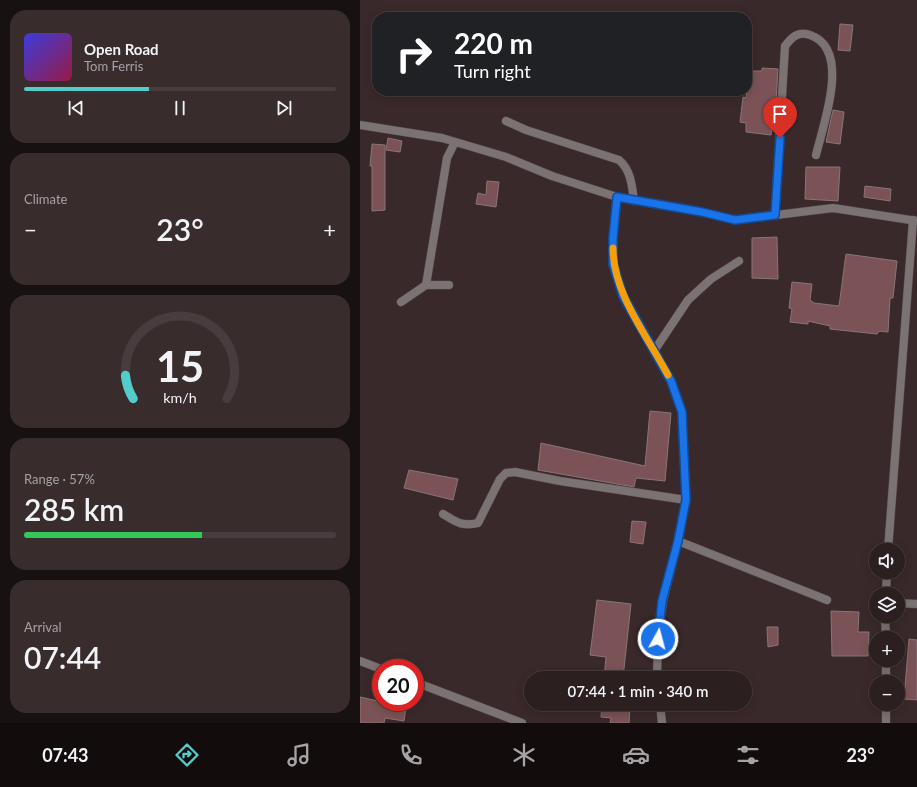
<!DOCTYPE html>
<html lang="en">
<head>
<meta charset="utf-8">
<style>
	:root { --surface:#2c1f20; --page:#382c2d; --text:#f1f3f6; --muted:#a6a2a5; --line:#483d3e; --accent:#53cdcb }
	body { margin:0; font-family:Lato,sans-serif; background:var(--page); color:var(--text); height:100vh; display:flex; flex-direction:column; font-size:15px; white-space:nowrap }
	* { box-sizing:border-box; margin:0 }
	p { font-size:13px; color:var(--muted) }
	.icon { flex:none; width:22px; height:22px; fill:none; stroke:currentColor; stroke-width:2; stroke-linecap:round; stroke-linejoin:round }
	.map { position:relative; flex:1; overflow:hidden }
	.side { display:flex; flex-direction:column; gap:10px; padding:10px; background:#181112; width:360px }
	.side>* { flex:none }
	.banner { position:absolute; left:12px; top:12px; width:380px; height:84px; border-radius:16px; box-shadow:0 2px 10px #0003,0 0 0 1px var(--line); background:#202124; color:#fff; overflow:hidden }
	.controls { position:absolute; left:509px; top:543px; display:grid; gap:8px }
	.controls a { display:grid; place-items:center; width:36px; height:36px; border-radius:50%; background:var(--surface); box-shadow:0 2px 10px #0003,0 0 0 1px var(--line); font-size:20px }
	.speed { position:absolute; left:12px; top:659px; display:flex; gap:8px; font-size:20px; font-weight:700; text-align:center }
	.speed>* { display:grid; place-content:center; width:52px; height:52px; border-radius:50%; background:var(--surface); box-shadow:0 2px 10px #0003,0 0 0 1px var(--line); line-height:1 }
	.speed .limit { border:6px solid #d22; background:#fff; color:#111 }
	.pin { position:absolute; display:grid; place-items:center; width:34px; height:34px; color:#fff; margin:-41px -17px; border-radius:50% 50% 50% 0; rotate:-45deg; box-shadow:0 0 4px #0007 }
	.pin .icon { rotate:45deg }
	.me { position:absolute; width:44px; margin:-22px; rotate:7deg; stroke-linejoin:round; filter:drop-shadow(0 0 3px #0008) }
	.turn { display:flex; align-items:center; gap:14px; height:84px; padding:0 16px; font-size:18px }
	.turn .icon { width:52px; height:52px; stroke-width:2.5 }
	.turn b { display:block; font-size:28px; line-height:34px }
	.big { font-size:30px; font-weight:600; line-height:1.1 }
	.side .card { flex:1; display:flex; flex-direction:column; justify-content:center; gap:6px; min-width:0; padding:0 14px; border-radius:16px; background:var(--page) }
	.side .dial { align-items:center; gap:0 }
	.dial svg { height:104px; overflow:visible; fill:none; stroke:var(--line); stroke-width:7; stroke-linecap:round; text-anchor:middle }
	.dial text { fill:var(--text); stroke:none }
	.song { display:flex; align-items:center; gap:12px }
	.cover { width:48px; height:48px; border-radius:6px; background:linear-gradient(135deg,hsl(240 70% 55%),hsl(340 70% 35%)) }
	.played { height:4px; border-radius:2px; background:linear-gradient(90deg,var(--accent) 40%,var(--line) 40%) }
	.keys { display:flex; justify-content:space-around; direction:ltr }
	.heat { display:flex; justify-content:space-between; align-items:center; font-size:22px; direction:ltr }
	.charge { height:6px; border-radius:3px; background:linear-gradient(90deg,#34c759 57%,var(--line) 0) }
	.trip { position:absolute; left:164px; top:671px; width:228px; height:40px; border-radius:20px; background:var(--surface); box-shadow:0 2px 10px #0003,0 0 0 1px var(--line); font-weight:600; line-height:40px; text-align:center }
	.tab-bar { display:flex; height:64px; justify-content:space-around; align-items:center; background:#120c0d; color:var(--muted) }
	.tab-bar .icon { width:28px; height:28px }
	.tab-bar .active { color:var(--accent) }
	.tab-bar b { font-size:18px; color:var(--text) }
	main { display:flex; flex:1; min-height:0 }
	.map>svg:first-child { display:block }
	.building { fill:#7b5356; stroke:#897576 }
	.lines { fill:none; stroke-linecap:round; stroke-linejoin:round }
	.service-casing { stroke:#554546; stroke-width:9 }
	.minor-casing { stroke:#554546; stroke-width:9 }
	.service { stroke:#7b7273; stroke-width:8 }
	.minor { stroke:#7b7273; stroke-width:8 }
	.route-casing { stroke:#114b97; stroke-width:10 }
	.route { stroke:#1a73e8; stroke-width:7 }
	.slow { stroke:#f59e0b; stroke-width:7 }
</style>
</head>
<body>
<main>
<section class="side">
<div class="card">
<div class="song"><i class="cover"></i><div><b>Open Road</b><p>Tom Ferris</p></div></div>
<div class="played"></div>
<div class="keys"><svg class="icon" aria-label="previous" viewBox="0 0 24 24"><path d="M18 5L8 12l10 7zM5 5v14"/></svg><svg class="icon" aria-label="pause" viewBox="0 0 24 24"><path d="M8 5v14M16 5v14"/></svg><svg class="icon" aria-label="next" viewBox="0 0 24 24"><path d="M6 5l10 7-10 7zM19 5v14"/></svg></div>
</div>
<div class="card"><p>Climate</p>
<div class="heat"><a>−</a><b class="big">23°</b><a>+</a></div>
</div>
<div class="card dial"><svg viewBox="0 0 100 80">
<path d="M14 69A42 42 0 1 1 86 69"/>
<path d="M14 69A42 42 0 0 1 8 51" stroke="#53cdcb"/>
<text x="50" y="56" font-size="32" font-weight="700">15</text>
<text x="50" y="72" font-size="11">km/h</text>
</svg></div>
<div class="card"><p>Range · 57%</p><b class="big">285 km</b><div class="charge"></div></div>
<div class="card"><p>Arrival</p><b class="big">07:44</b></div>
</section>
<div class="map">
<svg width="557" height="723" viewBox="0 0 557 723">
	<rect width="100%" height="100%" fill="#3a292b"/>
	<g class="building">
		<path d="M480 24 493 25 490 51 478 50Z"/>
		<path d="M402 68 418 69 416 103 411 135 386 132V123L380 122 383 97 386 98 389 71H402Z"/>
		<path d="M473 110 484 112 480 144 466 142Z"/>
		<path d="M28 138 42 141 40 152 26 150Z"/>
		<path d="M12 144 25 145V210L12 211V166H10Z"/>
		<path d="M446 167H480L478 201 445 199Z"/>
		<path d="M127 181 139 182 136 207 116 204 118 193 126 195Z"/>
		<path d="M505 186 531 189 530 201 504 197Z"/>
		<path d="M417 237 418 279 392 278V238Z"/>
		<path d="M486 254 537 261 533 298H530L528 332 519 331 517 334 470 329V326L448 321V324L430 322 432 309 429 308 432 282 452 284 450 300 454 303 479 306Z"/>
		<path d="M290 411 311 413 305 481 276 478 274 487 178 470 181 443 285 466Z"/>
		<path d="M49 470 98 479 93 500 44 488Z"/>
		<path d="M272 521 286 522 283 544 270 542Z"/>
		<path d="M237 600 271 604 263 678H244L246 657 230 655Z"/>
		<path d="M471 611 499 612 498 632H509L508 656H472Z"/>
		<path d="M407 627H418V645L408 647Z"/>
		<path d="M549 639 557 640V700L544 699Z"/>
		<path d="M0 697 46 707 44 721 25 718 24 723H0Z"/>
		<path d="M242 704H260V706L270 707 269 723H250L251 718 241 717Z"/>
	</g>
	<g class="lines">
		<defs>
			<g id="service">
				<path d="M146 121 166 130 259 160C271 170 272 186 274 201"/>
				<path d="M257 197 253 238V264L263 296 311 381 322 412 326 500 318 541 303 601 298 639 297 678"/>
				<path d="M415 215 425 46C432 37 438 31 450 35 492 49 463 125 456 155"/>
				<path d="M66 285H89"/>
				<path d="M41 302 66 285 87 158 95 142"/>
				<path d="M294 351 328 300 351 279 379 261"/>
				<path d="M83 514C96 522 102 527 118 523L140 479 146 473 155 472 200 481 326 500"/>
				<path d="M318 541 467 600"/>
				<path d="M538 603 557 604"/>
				<path d="M0 661 21 669"/>
				<path d="M55 682 162 723"/>
				<path d="M300 704 302 723"/>
			</g>
			<g id="minor">
				<path d="M0 125 82 138 146 157 192 176 257 197 342 212 375 220 473 208 557 221"/>
				<path d="M528 550 553 220"/>
				<path d="M526 594 527 572"/>
				<path d="M525 616 526 638"/>
				<path d="M526 660V682"/>
				<path d="M526 704V723"/>
			</g>
		</defs>
		<use href="#service" class="service-casing"/>
		<use href="#minor" class="minor-casing"/>
		<use href="#service" class="service"/>
		<use href="#minor" class="minor"/>
	</g>
	<g class="lines">
		<defs>
			<path id="route" d="M298 639 302 601 318 541 326 500 322 412 311 381 263 296 253 264V238L257 197 342 212 375 220 415 215 420 138"/>
		</defs>
		<use href="#route" class="route-casing"/>
		<use href="#route" class="route"/>
		<path class="slow" d="M253 248C253 293 287 336 308 375"/>
	</g>
</svg>
<div class="controls">
<a><svg class="icon" aria-label="sound" viewBox="0 0 24 24"><path d="M4 9h4l5-4v14l-5-4H4zM17 9q2 3 0 6"/></svg></a>
<a><svg class="icon" aria-label="layers" viewBox="0 0 24 24"><path d="M12 4l9 5-9 5-9-5zM3 14l9 5 9-5"/></svg></a>
<a>+</a>
<a>−</a>
</div>
<div class="speed"><div class="limit">20</div></div>
<div class="pin" style="left:420px;top:138px;background:#d93025"><svg class="icon" aria-label="arrive" viewBox="0 0 24 24"><path d="M6 21V4h12l-3 4 3 4H6"/></svg></div>
<svg class="me" style="left:298px;top:639px" viewBox="-20 -20 40 40"><circle r="17" fill="#1a73e8" stroke="#fff" stroke-width="3"/><path d="M0-11L8 9 0 5-8 9z" fill="#fff"/></svg>
<div class="trip">07:44 · 1 min · 340 m</div>
<div class="banner">
<div class="turn"><svg class="icon" aria-label="right" viewBox="0 0 24 24"><path d="M7 20v-9h11M14 6l5 5-5 5"/></svg><div><b>220 m</b>Turn right</div></div>
</div>
</div>
</main>
<nav class="tab-bar">
<b>07:43</b>
<svg class="icon active" aria-label="directions" viewBox="0 0 24 24"><path d="M12 3l9 9-9 9-9-9zM9 14v-3h6M13 9l2 2-2 2"/></svg>
<svg class="icon" aria-label="music" viewBox="0 0 24 24"><path d="M9 18V5l10-2v13"/><circle cx="6" cy="18" r="3"/><circle cx="16" cy="16" r="3"/></svg>
<svg class="icon" aria-label="phone" viewBox="0 0 24 24"><path d="M5 4h4l2 5-3 2q2 4 5 5l2-3 5 2v4C11 20 4 13 5 4z"/></svg>
<svg class="icon" aria-label="climate" viewBox="0 0 24 24"><path d="M12 3v18M4 7l16 10M4 17L20 7"/></svg>
<svg class="icon" aria-label="car" viewBox="0 0 24 24"><path d="M5 17H2v-5l4-1 3-4h7l3 4 3 1v5h-3M9 17h6M6 11h13"/><circle cx="7" cy="17" r="2"/><circle cx="17" cy="17" r="2"/></svg>
<svg class="icon" aria-label="filters" viewBox="0 0 24 24"><path d="M4 7h16M4 17h16"/><circle cx="9" cy="7" r="2"/><circle cx="15" cy="17" r="2"/></svg>
<b>23°</b>
</nav>
</body>
</html>
